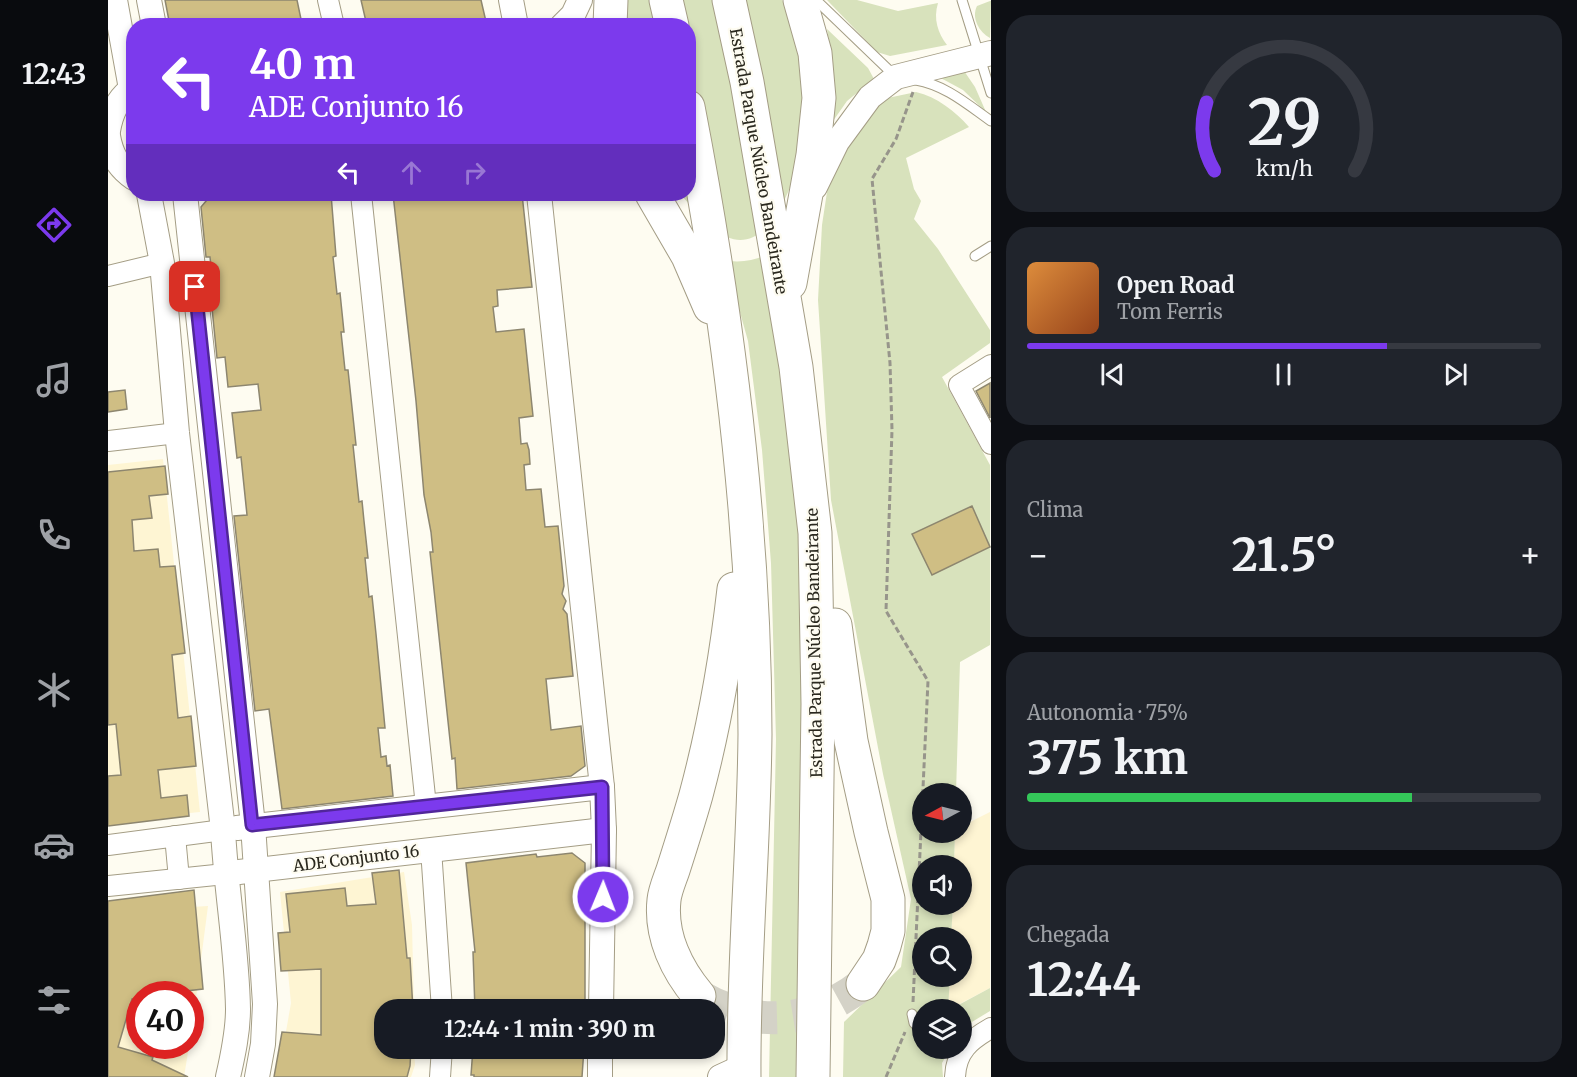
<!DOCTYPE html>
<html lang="pt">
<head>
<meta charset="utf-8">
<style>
	:root { --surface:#171b24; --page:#20242c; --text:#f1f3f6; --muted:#9ea1a6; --line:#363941; --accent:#7c3aed }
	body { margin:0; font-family:Merriweather,serif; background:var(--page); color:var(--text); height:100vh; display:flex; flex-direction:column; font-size:22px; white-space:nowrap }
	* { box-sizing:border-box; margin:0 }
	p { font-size:20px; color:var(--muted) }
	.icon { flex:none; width:33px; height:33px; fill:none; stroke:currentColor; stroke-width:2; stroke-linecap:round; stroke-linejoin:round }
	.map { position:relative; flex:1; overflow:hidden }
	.drawer { display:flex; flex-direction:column; gap:15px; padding:15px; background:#0d0f14; width:586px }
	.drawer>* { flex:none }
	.banner { position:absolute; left:18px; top:18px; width:570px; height:183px; border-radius:24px; box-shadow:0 3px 9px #0003; background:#7c3aed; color:#fff; overflow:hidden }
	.needle { width:39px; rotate:263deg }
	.fabs { position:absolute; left:804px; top:783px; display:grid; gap:12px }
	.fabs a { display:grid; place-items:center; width:60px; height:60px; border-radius:50%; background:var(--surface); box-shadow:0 3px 9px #0003; font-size:30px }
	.speed { position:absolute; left:18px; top:981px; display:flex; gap:12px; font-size:30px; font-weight:700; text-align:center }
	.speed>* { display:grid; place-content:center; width:78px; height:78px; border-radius:50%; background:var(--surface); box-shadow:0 3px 9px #0003; line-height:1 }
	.speed .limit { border:9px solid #d22; background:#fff; color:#111 }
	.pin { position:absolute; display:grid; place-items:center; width:51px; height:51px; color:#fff; margin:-26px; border-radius:12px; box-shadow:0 3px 9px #0006 }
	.me { position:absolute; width:66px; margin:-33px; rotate:1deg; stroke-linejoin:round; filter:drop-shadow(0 0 4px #0008) }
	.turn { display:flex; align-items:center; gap:21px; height:126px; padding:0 24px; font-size:27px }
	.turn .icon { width:78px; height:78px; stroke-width:2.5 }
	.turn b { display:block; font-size:42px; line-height:51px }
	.lanes { display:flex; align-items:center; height:57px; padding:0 24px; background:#0003; justify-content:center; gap:30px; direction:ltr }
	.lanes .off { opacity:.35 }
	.big { font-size:45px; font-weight:700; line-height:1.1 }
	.drawer .card { flex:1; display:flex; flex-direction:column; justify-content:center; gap:9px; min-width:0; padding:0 21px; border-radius:24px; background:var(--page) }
	.drawer .dial { align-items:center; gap:0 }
	.dial svg { height:156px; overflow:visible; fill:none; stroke:var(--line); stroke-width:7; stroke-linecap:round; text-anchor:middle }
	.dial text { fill:var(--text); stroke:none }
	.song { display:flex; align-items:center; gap:18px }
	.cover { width:72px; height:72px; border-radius:9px; background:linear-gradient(135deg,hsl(30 70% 55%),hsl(20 70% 35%)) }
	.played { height:6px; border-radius:3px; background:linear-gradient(90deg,var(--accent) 70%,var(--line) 70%) }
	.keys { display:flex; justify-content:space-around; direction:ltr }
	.heat { display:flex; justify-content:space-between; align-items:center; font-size:33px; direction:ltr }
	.charge { height:9px; border-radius:4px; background:linear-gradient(90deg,#34c759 75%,var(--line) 0) }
	.trip { position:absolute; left:266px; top:999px; width:351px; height:60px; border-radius:24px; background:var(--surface); box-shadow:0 3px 9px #0003; font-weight:700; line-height:60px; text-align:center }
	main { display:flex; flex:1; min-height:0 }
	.dock { display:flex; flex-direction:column; width:108px; justify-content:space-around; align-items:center; background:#090b0e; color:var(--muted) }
	.dock .icon { width:42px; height:42px }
	.dock .selected { color:var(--accent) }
	.dock b { font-size:27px; color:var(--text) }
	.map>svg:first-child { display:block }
	.built { fill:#fef5d3 }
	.green { fill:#d8e2bc }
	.building { fill:#cfbe84; stroke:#8d866f; stroke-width:1.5 }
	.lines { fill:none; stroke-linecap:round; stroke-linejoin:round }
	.trunk-tunnel { stroke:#d4d2c7; stroke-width:33; stroke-dasharray:33 16; stroke-linecap:butt }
	.service-casing { stroke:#a49d85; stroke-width:11 }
	.minor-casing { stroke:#a49d85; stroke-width:22 }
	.tertiary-casing { stroke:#a49d85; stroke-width:26 }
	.trunk-casing { stroke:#a49d85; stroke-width:35 }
	.path { stroke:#97958b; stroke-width:3; stroke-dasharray:6 3; stroke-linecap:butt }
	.service { stroke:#fff; stroke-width:9 }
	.minor { stroke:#fff; stroke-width:20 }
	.tertiary { stroke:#fff; stroke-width:24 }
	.trunk { stroke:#fff; stroke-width:33 }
	.route-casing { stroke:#51269a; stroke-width:15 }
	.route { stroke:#7c3aed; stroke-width:10 }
	.labels { text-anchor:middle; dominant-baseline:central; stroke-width:4.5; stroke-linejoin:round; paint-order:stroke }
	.street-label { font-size:16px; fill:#2a281e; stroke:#fefcf1 }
</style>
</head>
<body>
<main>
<nav class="dock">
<b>12:43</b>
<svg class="icon selected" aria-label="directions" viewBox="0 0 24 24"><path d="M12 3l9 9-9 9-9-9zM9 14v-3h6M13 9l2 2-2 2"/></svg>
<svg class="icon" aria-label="music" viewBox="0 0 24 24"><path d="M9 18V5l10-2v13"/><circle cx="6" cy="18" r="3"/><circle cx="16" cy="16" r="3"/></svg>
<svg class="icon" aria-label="phone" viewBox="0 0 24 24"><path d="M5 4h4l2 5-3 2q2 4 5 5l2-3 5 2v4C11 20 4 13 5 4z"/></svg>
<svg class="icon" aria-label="climate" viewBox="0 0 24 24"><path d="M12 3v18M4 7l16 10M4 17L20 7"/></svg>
<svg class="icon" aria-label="car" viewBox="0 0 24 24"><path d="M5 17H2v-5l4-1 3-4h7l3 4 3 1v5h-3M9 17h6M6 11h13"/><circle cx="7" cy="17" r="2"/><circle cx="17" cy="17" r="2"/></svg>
<svg class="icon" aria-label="filters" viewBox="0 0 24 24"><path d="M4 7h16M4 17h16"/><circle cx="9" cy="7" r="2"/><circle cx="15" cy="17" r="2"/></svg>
</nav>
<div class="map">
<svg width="883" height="1077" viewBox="0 0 883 1077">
	<rect width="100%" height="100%" fill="#fefcf1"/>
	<g class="built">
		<path d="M55 459 92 812 0 821V465Z"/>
		<path d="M882 812V988L840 1010 842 977 854 976V938L843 937 845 905 854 904V866L846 865 847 833 854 832V826Z"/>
		<path d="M296 872 304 925 306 1009 276 1010V1048L306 1049 307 1065 303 1077H170L183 1003 172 892Z"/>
		<path d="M100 906 83 1037 82 994H32V1046H81L76 1077H0V912Z"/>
	</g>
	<g class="green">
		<path d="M518 0H674C694 35 692 59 696 97 696 107 699 119 698 129 694 161 667 258 619 237 604 230 583 206 572 194H580V26H513Z"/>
		<path d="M719 0H749L790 11 830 3C825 19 830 33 839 45L782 56 769 52Z"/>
		<path d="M882 1H883L882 38C871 32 863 18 869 6Z"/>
		<path d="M719 29 760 68 766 79 739 101 725 121 724 61Z"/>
		<path d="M852 65 867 87 878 112 855 90 829 76Z"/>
		<path d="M808 92C829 97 847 111 861 127L798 158 806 189 813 201 806 219 830 249 882 330V343L834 377 882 465V645L852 662 848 793 814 794V832L847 833 846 865 814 866V904L845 905 843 937 814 938V976L842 977 840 1009 814 1010V1048L842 1049 834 1063 835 1077H735L736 1022 793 967 803 899 775 774 723 500 710 300 714 225 719 192 725 170 751 119 775 99Z"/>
		<path d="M671 249 692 536 697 661 689 1077H661L668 739 663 563 654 450 640 341 618 262 621 261C640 263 654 258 671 249Z"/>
		<path d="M882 988V1011L854 1028V1010L843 1009Z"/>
	</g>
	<g class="building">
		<path d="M57 0H189L194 24 192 26H62Z"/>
		<path d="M253 0H373L379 26H259Z"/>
		<path d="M104 194H223L228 256 225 257 229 294 232 293 236 332H233L237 370H240L248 445H245L251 502 254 501 256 521 260 558H257L261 597 264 596 268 634 277 728H270L273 757 278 756 279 766 282 765 285 796 174 809 161 709 147 711 126 516 139 515 133 457 129 458 124 413 153 410 150 384 120 387 117 357 109 358 104 308H107L102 257H98L93 207Z"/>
		<path d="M285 194H414L424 287 389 290 390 306 385 307 388 332 416 329 425 416 411 418 413 444 419 443 421 450 422 464 416 465 418 490 433 489 437 527 450 526 456 586 454 594 458 601 455 609 459 614 465 676 438 679 443 730 473 726 477 766 463 776 349 789 347 758 344 759 322 552H325L323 532 316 495 308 401Z"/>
		<path d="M882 383V418L868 391Z"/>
		<path d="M17 390 19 409 0 412V392Z"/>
		<path d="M57 466 60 494 41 496 44 518 24 520 26 551 50 549 52 567 67 566 77 653 64 655 70 718 83 716 88 766 50 770 53 798 79 795 81 816 0 826V776L13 775 8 724 0 725V472Z"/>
		<path d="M864 506 882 547 824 575 804 534Z"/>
		<path d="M464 853 477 863V1010H367L365 952H367L358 863 428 854 429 857Z"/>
		<path d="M291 870 299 958H302L305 1010H276V1048H303L302 1066 299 1077H166L174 1032 213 1035V969L173 971 170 933 182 932 178 894 237 888 239 906 268 904 264 873Z"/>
		<path d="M86 890 95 989 51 994H32V998L24 999 10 1047 45 1057 44 1060 80 1077H0V901Z"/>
		<path d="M365 1048H476L474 1077H366V1075H363Z"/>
	</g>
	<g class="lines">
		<path class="trunk-tunnel" d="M591 996C648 1029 703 1024 755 984"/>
		<defs>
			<g id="service">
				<path d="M708 0 788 77"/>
				<path d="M854 0 883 93"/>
				<path d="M808 80C837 85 859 104 883 121"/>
				<path d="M867 256 883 246"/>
				<path d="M804 1014 806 1023 814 1031"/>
				<path d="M854 1032 863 1039"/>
			</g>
			<g id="minor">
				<path d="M220 0 226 26"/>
				<path d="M253 194 318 806"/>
				<path d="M0 276 54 263"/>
				<path d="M883 365 851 385 883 444"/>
				<path d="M0 441 69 433"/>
				<path d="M67 836 71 879"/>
				<path d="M0 845 115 830"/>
				<path d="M323 849 334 1010"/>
				<path d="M0 886 117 874"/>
				<path d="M332 1077 334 1048"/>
				<path d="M847 1077C848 1051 862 1040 883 1028"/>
			</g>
			<g id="tertiary">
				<path d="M7 0 23 89"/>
				<path d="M41 0 46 26"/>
				<path d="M403 0 408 26"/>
				<path d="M454 26 465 15 472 0"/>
				<path d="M0 131C3 112 10 98 26 87"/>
				<path d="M0 136C3 154 10 167 26 178"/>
				<path d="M707 187 729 142 762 97 788 77 883 53"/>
				<path d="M41 194 54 263 69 433 115 830C118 890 129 949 130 1009 130 1032 125 1055 120 1077"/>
				<path d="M77 194 145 825 157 1004 155 1044 149 1077"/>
				<path d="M431 194 494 787 496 830 493 1010"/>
				<path d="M129 828 494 787"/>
				<path d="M131 872 496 830"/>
				<path d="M492 1077V1048"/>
				<path d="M612 1077 636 1066"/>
			</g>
			<g id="trunk">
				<path d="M558 0 564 26"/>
				<path d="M621 0 639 82 688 367 707 533 710 704 705 1077"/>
				<path d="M502 26 503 0"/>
				<path d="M580 107C620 314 647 523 647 734 646 849 635 963 636 1077"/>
				<path d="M544 194 580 256 602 307"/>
				<path d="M682 283 705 155 711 98 707 53 692 0"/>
				<path d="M727 625 743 741 763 832 780 899V931L776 946 771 960 755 984"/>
				<path d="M591 996C569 970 552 936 556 900 557 890 562 879 565 870 573 845 581 820 588 795 606 728 618 659 626 589"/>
			</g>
		</defs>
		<use href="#service" class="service-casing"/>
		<use href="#minor" class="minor-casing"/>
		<use href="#tertiary" class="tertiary-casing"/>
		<use href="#trunk" class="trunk-casing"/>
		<g class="path">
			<path d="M805 1002 820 681 778 611 784 430 782 363 764 179 788 139 805 92"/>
			<path d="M778 1077 797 1032"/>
		</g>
		<use href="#service" class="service"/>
		<use href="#minor" class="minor"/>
		<use href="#tertiary" class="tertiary"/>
		<use href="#trunk" class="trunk"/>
	</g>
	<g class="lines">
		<defs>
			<path id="route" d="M87 287 144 825 494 787 495 897"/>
		</defs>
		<use href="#route" class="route-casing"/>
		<use href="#route" class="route"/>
	</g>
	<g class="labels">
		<g class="street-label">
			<text transform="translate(651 161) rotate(80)">Estrada Parque Núcleo Bandeirante</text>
			<text transform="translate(706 643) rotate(-91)">Estrada Parque Núcleo Bandeirante</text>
			<text transform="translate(248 858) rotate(-7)">ADE Conjunto 16</text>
		</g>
	</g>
</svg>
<div class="fabs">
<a><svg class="needle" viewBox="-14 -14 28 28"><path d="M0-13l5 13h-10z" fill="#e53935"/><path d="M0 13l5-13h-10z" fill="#9ea1a6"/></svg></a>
<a><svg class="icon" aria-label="sound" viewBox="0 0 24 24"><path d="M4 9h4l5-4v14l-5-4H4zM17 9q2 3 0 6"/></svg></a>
<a><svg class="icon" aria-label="search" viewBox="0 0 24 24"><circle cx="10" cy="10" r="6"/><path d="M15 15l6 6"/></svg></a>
<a><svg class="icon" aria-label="layers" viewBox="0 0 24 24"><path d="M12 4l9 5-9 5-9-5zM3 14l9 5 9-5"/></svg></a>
</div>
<div class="speed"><div class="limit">40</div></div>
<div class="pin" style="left:87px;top:287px;background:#d93025"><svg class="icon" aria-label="arrive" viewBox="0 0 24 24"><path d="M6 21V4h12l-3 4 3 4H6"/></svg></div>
<svg class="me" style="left:495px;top:897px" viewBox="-20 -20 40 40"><circle r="17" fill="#7c3aed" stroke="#fff" stroke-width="3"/><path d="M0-11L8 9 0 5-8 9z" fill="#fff"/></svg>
<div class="trip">12:44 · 1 min · 390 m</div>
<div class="banner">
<div class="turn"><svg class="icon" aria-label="left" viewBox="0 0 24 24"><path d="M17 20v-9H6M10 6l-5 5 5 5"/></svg><div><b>40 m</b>ADE Conjunto 16</div></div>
<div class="lanes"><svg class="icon" aria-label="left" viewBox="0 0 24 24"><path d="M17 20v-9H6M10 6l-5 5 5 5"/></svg><svg class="icon off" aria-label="ahead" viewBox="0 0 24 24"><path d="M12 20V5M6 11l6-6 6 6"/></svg><svg class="icon off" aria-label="right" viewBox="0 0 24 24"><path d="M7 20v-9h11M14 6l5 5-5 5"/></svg></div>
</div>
</div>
<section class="drawer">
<div class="card dial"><svg viewBox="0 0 100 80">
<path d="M14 69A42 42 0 1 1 86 69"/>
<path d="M14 69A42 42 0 0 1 10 34" stroke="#7c3aed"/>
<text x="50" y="56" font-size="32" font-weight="700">29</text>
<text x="50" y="72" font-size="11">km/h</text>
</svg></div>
<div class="card">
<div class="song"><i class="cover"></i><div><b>Open Road</b><p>Tom Ferris</p></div></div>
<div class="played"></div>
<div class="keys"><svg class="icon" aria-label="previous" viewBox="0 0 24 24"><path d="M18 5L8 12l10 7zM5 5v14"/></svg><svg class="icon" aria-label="pause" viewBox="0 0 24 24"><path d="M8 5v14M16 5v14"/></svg><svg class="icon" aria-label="next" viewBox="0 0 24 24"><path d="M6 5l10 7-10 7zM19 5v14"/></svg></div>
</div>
<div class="card"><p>Clima</p>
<div class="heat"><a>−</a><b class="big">21.5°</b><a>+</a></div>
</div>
<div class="card"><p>Autonomia · 75%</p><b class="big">375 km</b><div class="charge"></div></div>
<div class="card"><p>Chegada</p><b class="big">12:44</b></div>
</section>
</main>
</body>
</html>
